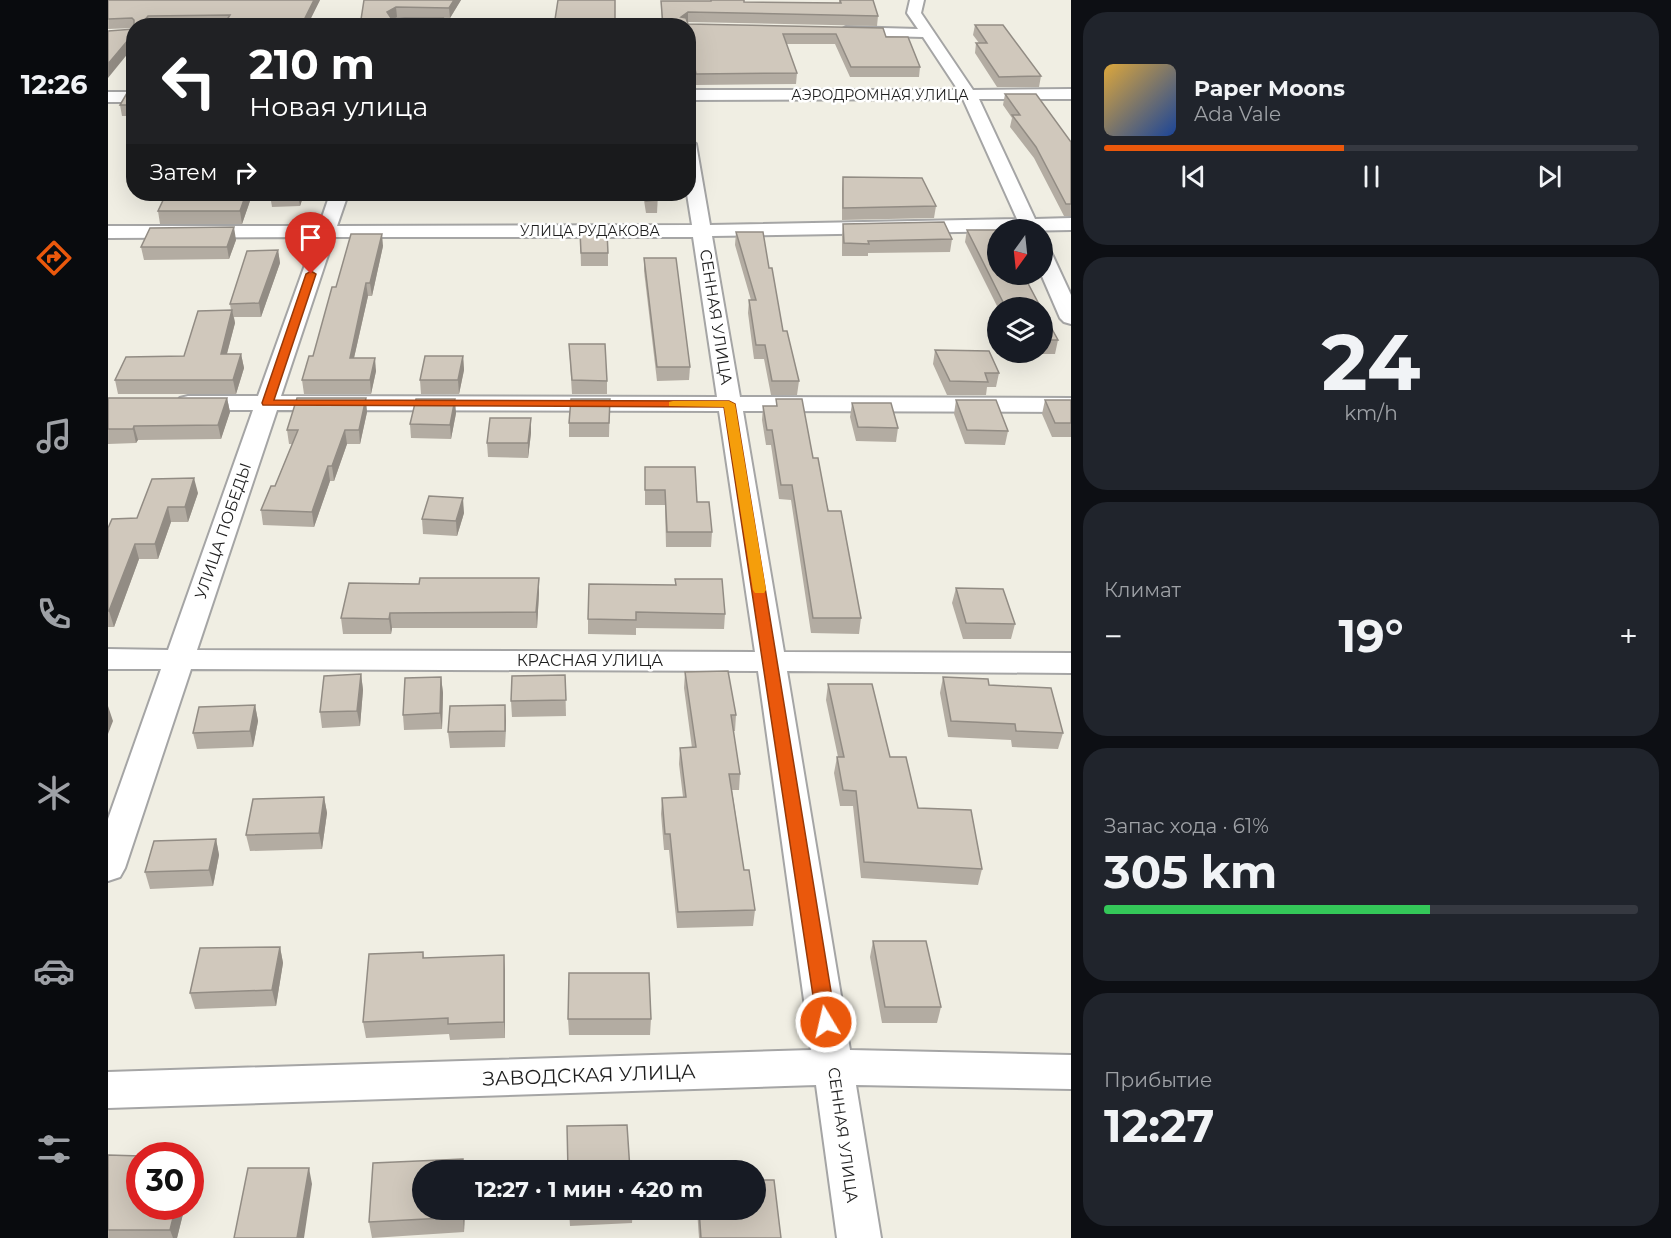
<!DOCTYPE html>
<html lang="ru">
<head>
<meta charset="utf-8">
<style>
	:root { --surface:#171b24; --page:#20242c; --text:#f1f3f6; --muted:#9ea1a6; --line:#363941; --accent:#ea580c }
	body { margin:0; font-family:Montserrat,sans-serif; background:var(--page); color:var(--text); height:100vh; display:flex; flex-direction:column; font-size:22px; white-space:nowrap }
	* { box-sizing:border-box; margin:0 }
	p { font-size:20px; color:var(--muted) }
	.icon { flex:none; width:33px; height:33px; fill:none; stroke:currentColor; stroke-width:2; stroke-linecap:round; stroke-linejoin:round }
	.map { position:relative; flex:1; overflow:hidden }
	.details { display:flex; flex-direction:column; gap:12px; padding:12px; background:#0d0f14; width:600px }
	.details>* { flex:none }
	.top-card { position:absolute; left:18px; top:18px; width:570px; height:183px; border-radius:24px; box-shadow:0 6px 24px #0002; background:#202124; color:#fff; overflow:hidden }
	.needle { width:39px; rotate:195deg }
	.fabs { position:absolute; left:879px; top:219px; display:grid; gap:12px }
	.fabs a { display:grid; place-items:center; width:66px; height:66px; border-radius:50%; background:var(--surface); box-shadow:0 6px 24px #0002; font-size:30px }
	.speed { position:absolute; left:18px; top:1142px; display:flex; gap:12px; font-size:30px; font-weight:700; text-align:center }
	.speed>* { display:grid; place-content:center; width:78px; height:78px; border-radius:50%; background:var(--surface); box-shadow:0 6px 24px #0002; line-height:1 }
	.speed .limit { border:9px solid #d22; background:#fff; color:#111 }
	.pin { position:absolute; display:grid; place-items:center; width:51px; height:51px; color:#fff; margin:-62px -26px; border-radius:50% 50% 50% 0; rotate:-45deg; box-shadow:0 0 6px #0007 }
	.pin .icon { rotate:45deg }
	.me { position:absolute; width:66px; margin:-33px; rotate:351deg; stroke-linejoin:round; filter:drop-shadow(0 0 4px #0008) }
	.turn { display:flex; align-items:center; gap:21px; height:126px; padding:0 24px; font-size:27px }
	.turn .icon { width:78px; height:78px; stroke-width:2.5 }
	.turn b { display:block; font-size:42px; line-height:51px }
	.then { display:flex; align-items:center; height:57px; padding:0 24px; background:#0003; gap:12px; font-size:22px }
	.big { font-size:45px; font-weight:700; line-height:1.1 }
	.details .tile { flex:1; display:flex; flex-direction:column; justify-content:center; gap:9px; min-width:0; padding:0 21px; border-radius:24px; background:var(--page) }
	.details .dial { align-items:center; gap:0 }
	.dial b { font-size:78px; line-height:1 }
	.song { display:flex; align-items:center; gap:18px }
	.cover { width:72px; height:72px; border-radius:9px; background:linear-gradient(135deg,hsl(40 70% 55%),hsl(220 70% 35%)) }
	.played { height:6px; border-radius:3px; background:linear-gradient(90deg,var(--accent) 45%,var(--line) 45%) }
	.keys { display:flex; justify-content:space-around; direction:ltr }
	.heat { display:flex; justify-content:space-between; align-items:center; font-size:33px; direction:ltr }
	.charge { height:9px; border-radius:4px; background:linear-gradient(90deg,#34c759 61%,var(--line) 0) }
	.trip { position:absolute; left:304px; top:1160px; width:354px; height:60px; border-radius:30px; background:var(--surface); box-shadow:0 6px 24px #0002; font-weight:700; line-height:60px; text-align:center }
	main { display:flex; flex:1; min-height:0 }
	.dock { display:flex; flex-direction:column; width:108px; justify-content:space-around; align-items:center; background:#090b0e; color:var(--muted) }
	.dock .icon { width:42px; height:42px }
	.dock .current { color:var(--accent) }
	.dock b { font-size:27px; color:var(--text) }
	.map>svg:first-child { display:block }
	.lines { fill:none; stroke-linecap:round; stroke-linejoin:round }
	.street-casing { stroke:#a5a5a5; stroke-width:4 }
	.street { fill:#fff; fill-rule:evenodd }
	.wall { fill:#b3aca2 }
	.shaded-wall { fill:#928c84 }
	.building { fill:#d0c8bc; stroke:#928c84; stroke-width:1.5 }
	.route { fill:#ea580c; stroke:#983908; stroke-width:1.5 }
	.slow { fill:#f59e0b }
	.labels { text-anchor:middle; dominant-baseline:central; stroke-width:5; stroke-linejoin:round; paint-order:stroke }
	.far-street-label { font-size:14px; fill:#1e1e1e; stroke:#fff }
	.street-label { font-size:16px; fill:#1e1e1e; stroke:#fff }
	.near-street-label { font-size:20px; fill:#1e1e1e; stroke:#fff }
</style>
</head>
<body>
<main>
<nav class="dock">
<b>12:26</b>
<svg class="icon current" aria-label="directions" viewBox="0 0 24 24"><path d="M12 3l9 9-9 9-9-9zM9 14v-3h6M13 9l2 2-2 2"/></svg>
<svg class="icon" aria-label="music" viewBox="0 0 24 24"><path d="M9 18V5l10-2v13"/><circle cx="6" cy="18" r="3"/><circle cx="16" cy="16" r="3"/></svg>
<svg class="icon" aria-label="phone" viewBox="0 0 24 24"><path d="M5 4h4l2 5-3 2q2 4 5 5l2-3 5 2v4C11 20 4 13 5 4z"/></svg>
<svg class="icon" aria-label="climate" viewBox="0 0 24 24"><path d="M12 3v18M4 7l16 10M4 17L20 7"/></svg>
<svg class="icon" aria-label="car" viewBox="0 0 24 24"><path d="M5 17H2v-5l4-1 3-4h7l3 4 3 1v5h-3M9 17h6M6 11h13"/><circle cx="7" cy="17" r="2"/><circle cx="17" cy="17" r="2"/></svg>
<svg class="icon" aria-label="filters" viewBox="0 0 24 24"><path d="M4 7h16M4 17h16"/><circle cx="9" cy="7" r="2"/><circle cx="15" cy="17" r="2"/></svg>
</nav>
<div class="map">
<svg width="963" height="1238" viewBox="0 0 963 1238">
	<rect width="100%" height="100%" fill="#f0eee3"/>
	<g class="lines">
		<defs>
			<g id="street">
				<path d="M802 0H816L813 13 865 90 963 89V99H871L927 219 963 218V230L604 236 632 397 963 398V412L635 411 676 652 963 653V673L679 671 742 1050 963 1055V1089L748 1085 773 1238H729L708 1085 0 1108V1072L703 1050 650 671 83 669 17 868 12 877 0 881V819L53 669H0V649L60 650 145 410H80L72 408 68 403 72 398 80 396H150L207 237 0 238V226H211L222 194H240L229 226 584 225 579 194 580 139 588 144 602 225 909 219 855 99 580 100V90H850L815 37 738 35 731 31 738 27 810 29 799 13ZM226 237H585L609 397 173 396ZM169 410 611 411 647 652 89 650Z"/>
				<path d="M297 19 430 22 437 26H292L290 23 292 20Z"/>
				<rect x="0" y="92" width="26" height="10"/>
				<path d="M934 248 941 250 944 254 963 295V324L956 322 952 318 933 274Z"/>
			</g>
		</defs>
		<use href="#street" class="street-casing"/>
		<use href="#street" class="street"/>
	</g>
	<g class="wall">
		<path d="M0 0H212L199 26H26V28L0 29Z"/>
		<path d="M256 0H353L342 18 289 17 286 18H335V26H252Z"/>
		<path d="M731 0H765L770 16 769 26 580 22V24L778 37 812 67 811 77H742L727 44H678L689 73 688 84 588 85 580 45V26H554L553 1 731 3Z"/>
		<path d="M867 25 933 76 931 87H889L867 53 868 43H871L865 35Z"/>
		<path d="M26 91V116H14L12 105 25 93Z"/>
		<path d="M897 94 957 134 963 142V216H956L926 158 902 127 904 118 895 105Z"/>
		<path d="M735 177 828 206 826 218 734 220V189Z"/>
		<path d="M196 194 192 206 164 207 162 195Z"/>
		<path d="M535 194H550L549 213H538Z"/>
		<path d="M143 198 134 224H52L50 211Z"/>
		<path d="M735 224 844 239 842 252 760 253V256H734V236Z"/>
		<path d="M859 230 933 308H890L857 242Z"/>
		<path d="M472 232 500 253V266H473Z"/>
		<path d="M628 232 661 268 675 331 691 381 689 395H663L656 359H646L640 313 641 300H643L627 245Z"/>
		<path d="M128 240 121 259 36 260 33 247Z"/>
		<path d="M275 246 264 296H260L246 358 268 371 263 394H196L194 380 205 356 228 287Z"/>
		<path d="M170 250 172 263 153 317H126L127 323 119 354H133L136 368 128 394H10L7 380 76 356 123 310 122 304Z"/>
		<path d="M536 258 582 367 581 380 549 381 536 271Z"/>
		<path d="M934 311 950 340 947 354H912V352H934Z"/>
		<path d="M461 344 499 381V394H464Z"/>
		<path d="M827 350 891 373 888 387H879L878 395H839L825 364Z"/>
		<path d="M355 356 356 370 351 394H313L312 380Z"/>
		<path d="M0 398H119L122 412 113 439 30 440 28 443 0 444Z"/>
		<path d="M502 399 501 437H461V423Z"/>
		<path d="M668 399 705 458 753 618 751 634 703 633 683 500 671 499 663 445H658L654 420 655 406H668Z"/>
		<path d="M848 400 900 431 897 445 857 444 846 414Z"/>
		<path d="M937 400H963V437H944L934 414Z"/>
		<path d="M744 403 790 428 788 442 748 441 742 417Z"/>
		<path d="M259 412 252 444H239L226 481H222L206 527 155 525 153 510 167 486 184 444H181L179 430Z"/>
		<path d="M348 413 343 439 303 438 302 424Z"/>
		<path d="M423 433 420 458 380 457 379 443Z"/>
		<path d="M537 467 589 502 604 532 603 547H558L557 505H537Z"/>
		<path d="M90 493 80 522H63L50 559H31L6 627H0V528L29 518Z"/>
		<path d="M356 513 349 536 315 534 314 519Z"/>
		<path d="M567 579 617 614 616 629 528 628V635L480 634V619L567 585Z"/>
		<path d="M848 588 907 624 903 639H855L844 603Z"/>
		<path d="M431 593 429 628H284L283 634H235L233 618Z"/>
		<path d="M577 672 628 715 627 731H625L632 774 631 790H624L636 870 647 910 645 926 569 928 561 850H556L553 814 554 798 575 797 571 764 572 748H584L576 688Z"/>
		<path d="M253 674 255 690 252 726 214 728 212 712Z"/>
		<path d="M457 675 458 716 404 717 403 701Z"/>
		<path d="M333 677 335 693 334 729 296 730 295 715Z"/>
		<path d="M835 677 881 685 955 733 950 749 904 747 903 740 840 737 832 693Z"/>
		<path d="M720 684 782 757 810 808 874 869 870 885 753 878 745 806H732L726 773 729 757H730L718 700Z"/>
		<path d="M147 705 150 721 145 747 89 749 85 733Z"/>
		<path d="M397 705V747L342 748 340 732Z"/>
		<path d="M216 797 219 813 214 849 142 851 138 835Z"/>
		<path d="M108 839 111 855 105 886 42 889 37 872Z"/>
		<path d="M765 941 833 1007 829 1023H774L762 957Z"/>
		<path d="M172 947 175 963 168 1006 87 1009 82 993Z"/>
		<path d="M315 952 316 958 397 971V1038L342 1040 341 1034 258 1038 255 1022Z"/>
		<path d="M460 1019H543L542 1035H461Z"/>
		<path d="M0 1155 32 1206H77L69 1238H0Z"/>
		<path d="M315 1209H357L356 1232 264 1238 261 1222Z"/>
		<path d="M461 1209H525L524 1223 462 1226Z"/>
		<path d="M589 1209H648L673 1238H591Z"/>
	</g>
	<g class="shaded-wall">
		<path d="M206 0H212L199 26H193Z"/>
		<path d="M346 0H353L342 18 341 8Z"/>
		<path d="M288 7 289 17 280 22 279 12Z"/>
		<path d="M580 12V22L574 26 573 17Z"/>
		<path d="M40 16 42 25 32 26Z"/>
		<path d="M335 18V26H330Z"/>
		<path d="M26 33V46L0 78V64Z"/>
		<path d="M138 194H142L143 198 134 224 132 211Z"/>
		<path d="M190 194H196L192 206Z"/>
		<path d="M126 227 128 240 121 259 119 247Z"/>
		<path d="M274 234 275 246 264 296 262 283Z"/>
		<path d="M170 250 172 263 153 317 151 303Z"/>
		<path d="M258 283 260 296 243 371 242 358Z"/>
		<path d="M124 310 127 323 115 368 113 354Z"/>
		<path d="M133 354 136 368 128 394 125 380Z"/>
		<path d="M355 356 356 370 351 394 350 380Z"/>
		<path d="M267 358 268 371 263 394 262 380Z"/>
		<path d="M119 398 122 412 113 439 110 425Z"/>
		<path d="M258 398 259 412 252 444 251 430Z"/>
		<path d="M347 399 348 413 343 439 342 425Z"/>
		<path d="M423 418V433L420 458V443Z"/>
		<path d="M26 426 30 440 28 443 25 429Z"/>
		<path d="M237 430 239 444 226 481 224 466Z"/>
		<path d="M220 466 222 481 206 527 204 512Z"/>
		<path d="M86 478 90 493 80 522 77 507Z"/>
		<path d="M355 498 356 513 349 536 348 521Z"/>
		<path d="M60 507 63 522 50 559 47 544Z"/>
		<path d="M27 544 31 559 6 627 1 611Z"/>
		<path d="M431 578V593L429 628 428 612Z"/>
		<path d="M282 613 284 628 283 634 281 619Z"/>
		<path d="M253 674 255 690 252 726 249 711Z"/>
		<path d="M333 677 335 693 334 729 332 713Z"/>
		<path d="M147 705 150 721 145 747 142 731Z"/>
		<path d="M397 705 398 721 397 747Z"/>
		<path d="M0 706 5 721 0 734Z"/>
		<path d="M216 797 219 813 214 849 211 833Z"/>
		<path d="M108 839 111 855 105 886 101 870Z"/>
		<path d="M172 947 175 963 168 1006 164 990Z"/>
		<path d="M396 955 397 971V1038L396 1022Z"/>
		<path d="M82 1164 85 1171 82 1182Z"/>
		<path d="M201 1168 204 1184 196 1238H189Z"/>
		<path d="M68 1206H77L69 1238H65L62 1230Z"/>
		<path d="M355 1209H357L356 1232 355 1217Z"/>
	</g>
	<g class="building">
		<path d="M0 0H206L193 26H115L122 15 40 16 32 26H26V20L24 18 0 19Z"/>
		<path d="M256 0H346L341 8 288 7 279 12 283 18H335L330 26H252Z"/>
		<path d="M450 0H507V22L536 23V26H446Z"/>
		<path d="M603 0H636V2L733 3 732 0H765L770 16 580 12 573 17 578 18 580 24 775 28 778 37H800L812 67H743L728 34H675L689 73 588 74 580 32V26H555L553 1H603Z"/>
		<path d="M374 20 401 21 400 26H373Z"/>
		<path d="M867 25H895L933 76 891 77 868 43H879Z"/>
		<path d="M26 29V33L0 64V31Z"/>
		<path d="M26 91V105H12L19 93H25Z"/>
		<path d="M897 94H928L963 142V204H958L928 147 904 115H912Z"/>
		<path d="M735 177 814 178 828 206 735 208Z"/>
		<path d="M58 194H138L132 211H50Z"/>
		<path d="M537 194H549V200L538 201Z"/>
		<path d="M836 222 844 239 760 241 761 244 736 243 735 224Z"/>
		<path d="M126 227 119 247H33L42 228Z"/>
		<path d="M859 230H890V274H915L933 308H898Z"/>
		<path d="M472 232H499L500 253H473Z"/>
		<path d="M628 232H655L661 268H664L675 331H679L691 381H664L657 345H648L641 300H648Z"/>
		<path d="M243 234H274L262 283H258L242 358H267L262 380H194L201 356H205L224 287H228Z"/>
		<path d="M170 250 151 303 122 304 139 251Z"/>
		<path d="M536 258H568L582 367H549Z"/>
		<path d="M124 310 113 354H133L125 380H7L18 357 76 356 90 311Z"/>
		<path d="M934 311 950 340H934Z"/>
		<path d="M461 344H497L499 381 464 380Z"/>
		<path d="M827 350 881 351 891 373H877L880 382 842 381Z"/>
		<path d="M317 356H355L350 380H312Z"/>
		<path d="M0 398H119L110 425 26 426 25 429H0Z"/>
		<path d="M189 398H258L251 430H237L224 466H220L204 512 153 510 163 486H167L190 430H179Z"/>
		<path d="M308 399H347L342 425 302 424Z"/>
		<path d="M463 399H502L501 423H461Z"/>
		<path d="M668 399H694L705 458H710L720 511H733L753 618H705L684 485H673L664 430H659L655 406H669Z"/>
		<path d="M848 400H888L900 431 859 430Z"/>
		<path d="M937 400H963V423H947Z"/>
		<path d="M744 403H783L790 428 750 427Z"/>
		<path d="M382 418H423L420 443H379Z"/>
		<path d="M537 467H587L589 502H601L604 532H559L557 490H537Z"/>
		<path d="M86 478 77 507H60L47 544H27L1 611H0V528L4 519 29 518 44 479Z"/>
		<path d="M321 496 355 498 348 521 314 519Z"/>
		<path d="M312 578H431L428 612 282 613 281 619 233 618 241 583 311 584Z"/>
		<path d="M567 579H614L617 614 528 612V620L480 619 481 584 568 585Z"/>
		<path d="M848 588 895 589 907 624 858 623Z"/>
		<path d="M620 671 628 715H623L632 774H621L636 870H641L647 910 570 912 562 834H557L554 798 578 797 572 748 588 747 577 672Z"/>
		<path d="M253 674 249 711 212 712 216 676Z"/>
		<path d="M457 675 458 700 403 701 404 676Z"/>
		<path d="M333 677 332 713 295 715 297 678Z"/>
		<path d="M835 677 880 679 881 685 943 688 955 733 908 731 907 724 843 721Z"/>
		<path d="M720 684H764L782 757H798L810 808 863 810 874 869 756 862 748 791 735 790 729 757H736Z"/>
		<path d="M147 705 142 731 85 733 91 707Z"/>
		<path d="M397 705V731L340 732 342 706Z"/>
		<path d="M216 797 211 833 138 835 145 799Z"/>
		<path d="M108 839 101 870 37 872 46 841Z"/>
		<path d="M765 941H818L833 1007H777Z"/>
		<path d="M172 947 164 990 82 993 92 948Z"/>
		<path d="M315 952V958L396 955V1022L340 1024V1018L255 1022 261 954Z"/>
		<path d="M461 973H541L543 1019H460Z"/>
		<path d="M519 1125 522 1170H460L459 1126Z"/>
		<path d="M0 1155 32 1156V1206H68L62 1230H0Z"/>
		<path d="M355 1159V1170H315V1209H355V1217L261 1222 265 1163Z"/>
		<path d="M140 1168H201L189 1238H126Z"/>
		<path d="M648 1180H666L673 1238H593L591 1209H648Z"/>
		<path d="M462 1209H500L462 1211Z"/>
	</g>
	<path class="route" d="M203 271 208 274 166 400 621 401 627 404 728 1022 725 1027 718 1030 712 1027 709 1022 616 407 155 405 154 403 198 274Z"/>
	<path class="slow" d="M565 401H621L627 404 658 590 656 593H647L645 590 616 407 561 406V402Z"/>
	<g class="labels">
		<g class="far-street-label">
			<text x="772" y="95">АЭРОДРОМНАЯ УЛИЦА</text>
			<text x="482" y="231">УЛИЦА РУДАКОВА</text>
		</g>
		<g class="street-label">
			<text transform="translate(608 317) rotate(81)">СЕННАЯ УЛИЦА</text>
			<text transform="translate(115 531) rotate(-71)">УЛИЦА ПОБЕДЫ</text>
			<text x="482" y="660">КРАСНАЯ УЛИЦА</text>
			<text transform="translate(735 1135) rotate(82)">СЕННАЯ УЛИЦА</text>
		</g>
		<g class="near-street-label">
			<text transform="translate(481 1075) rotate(-2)">ЗАВОДСКАЯ УЛИЦА</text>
		</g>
	</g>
</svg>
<div class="fabs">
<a><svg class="needle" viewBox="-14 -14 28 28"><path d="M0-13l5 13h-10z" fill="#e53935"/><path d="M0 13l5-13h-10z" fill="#9ea1a6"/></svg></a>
<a><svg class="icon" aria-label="layers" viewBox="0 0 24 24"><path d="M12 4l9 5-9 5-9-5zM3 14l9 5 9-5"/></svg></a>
</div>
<div class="speed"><div class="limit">30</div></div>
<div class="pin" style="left:203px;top:274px;background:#d93025"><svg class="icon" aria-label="arrive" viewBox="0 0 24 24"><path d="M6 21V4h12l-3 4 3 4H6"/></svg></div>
<svg class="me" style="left:718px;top:1022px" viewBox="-20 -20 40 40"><circle r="17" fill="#ea580c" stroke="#fff" stroke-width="3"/><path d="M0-11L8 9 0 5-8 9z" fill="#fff"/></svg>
<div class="trip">12:27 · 1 мин · 420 m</div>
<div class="top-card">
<div class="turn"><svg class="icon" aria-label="left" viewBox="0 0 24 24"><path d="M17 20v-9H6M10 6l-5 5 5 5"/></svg><div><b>210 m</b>Новая улица</div></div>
<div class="then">Затем<svg class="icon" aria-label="right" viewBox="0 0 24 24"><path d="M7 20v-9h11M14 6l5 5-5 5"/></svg></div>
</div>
</div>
<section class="details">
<div class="tile">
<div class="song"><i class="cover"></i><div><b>Paper Moons</b><p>Ada Vale</p></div></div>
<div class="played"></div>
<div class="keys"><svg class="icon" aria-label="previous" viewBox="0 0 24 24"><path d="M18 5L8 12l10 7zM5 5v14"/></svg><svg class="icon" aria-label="pause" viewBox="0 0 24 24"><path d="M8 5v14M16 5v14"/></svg><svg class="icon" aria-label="next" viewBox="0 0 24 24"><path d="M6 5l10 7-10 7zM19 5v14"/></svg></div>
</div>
<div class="tile dial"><b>24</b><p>km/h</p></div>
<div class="tile"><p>Климат</p>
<div class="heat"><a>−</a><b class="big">19°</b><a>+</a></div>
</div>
<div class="tile"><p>Запас хода · 61%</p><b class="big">305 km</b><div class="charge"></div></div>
<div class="tile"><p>Прибытие</p><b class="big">12:27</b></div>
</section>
</main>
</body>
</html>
